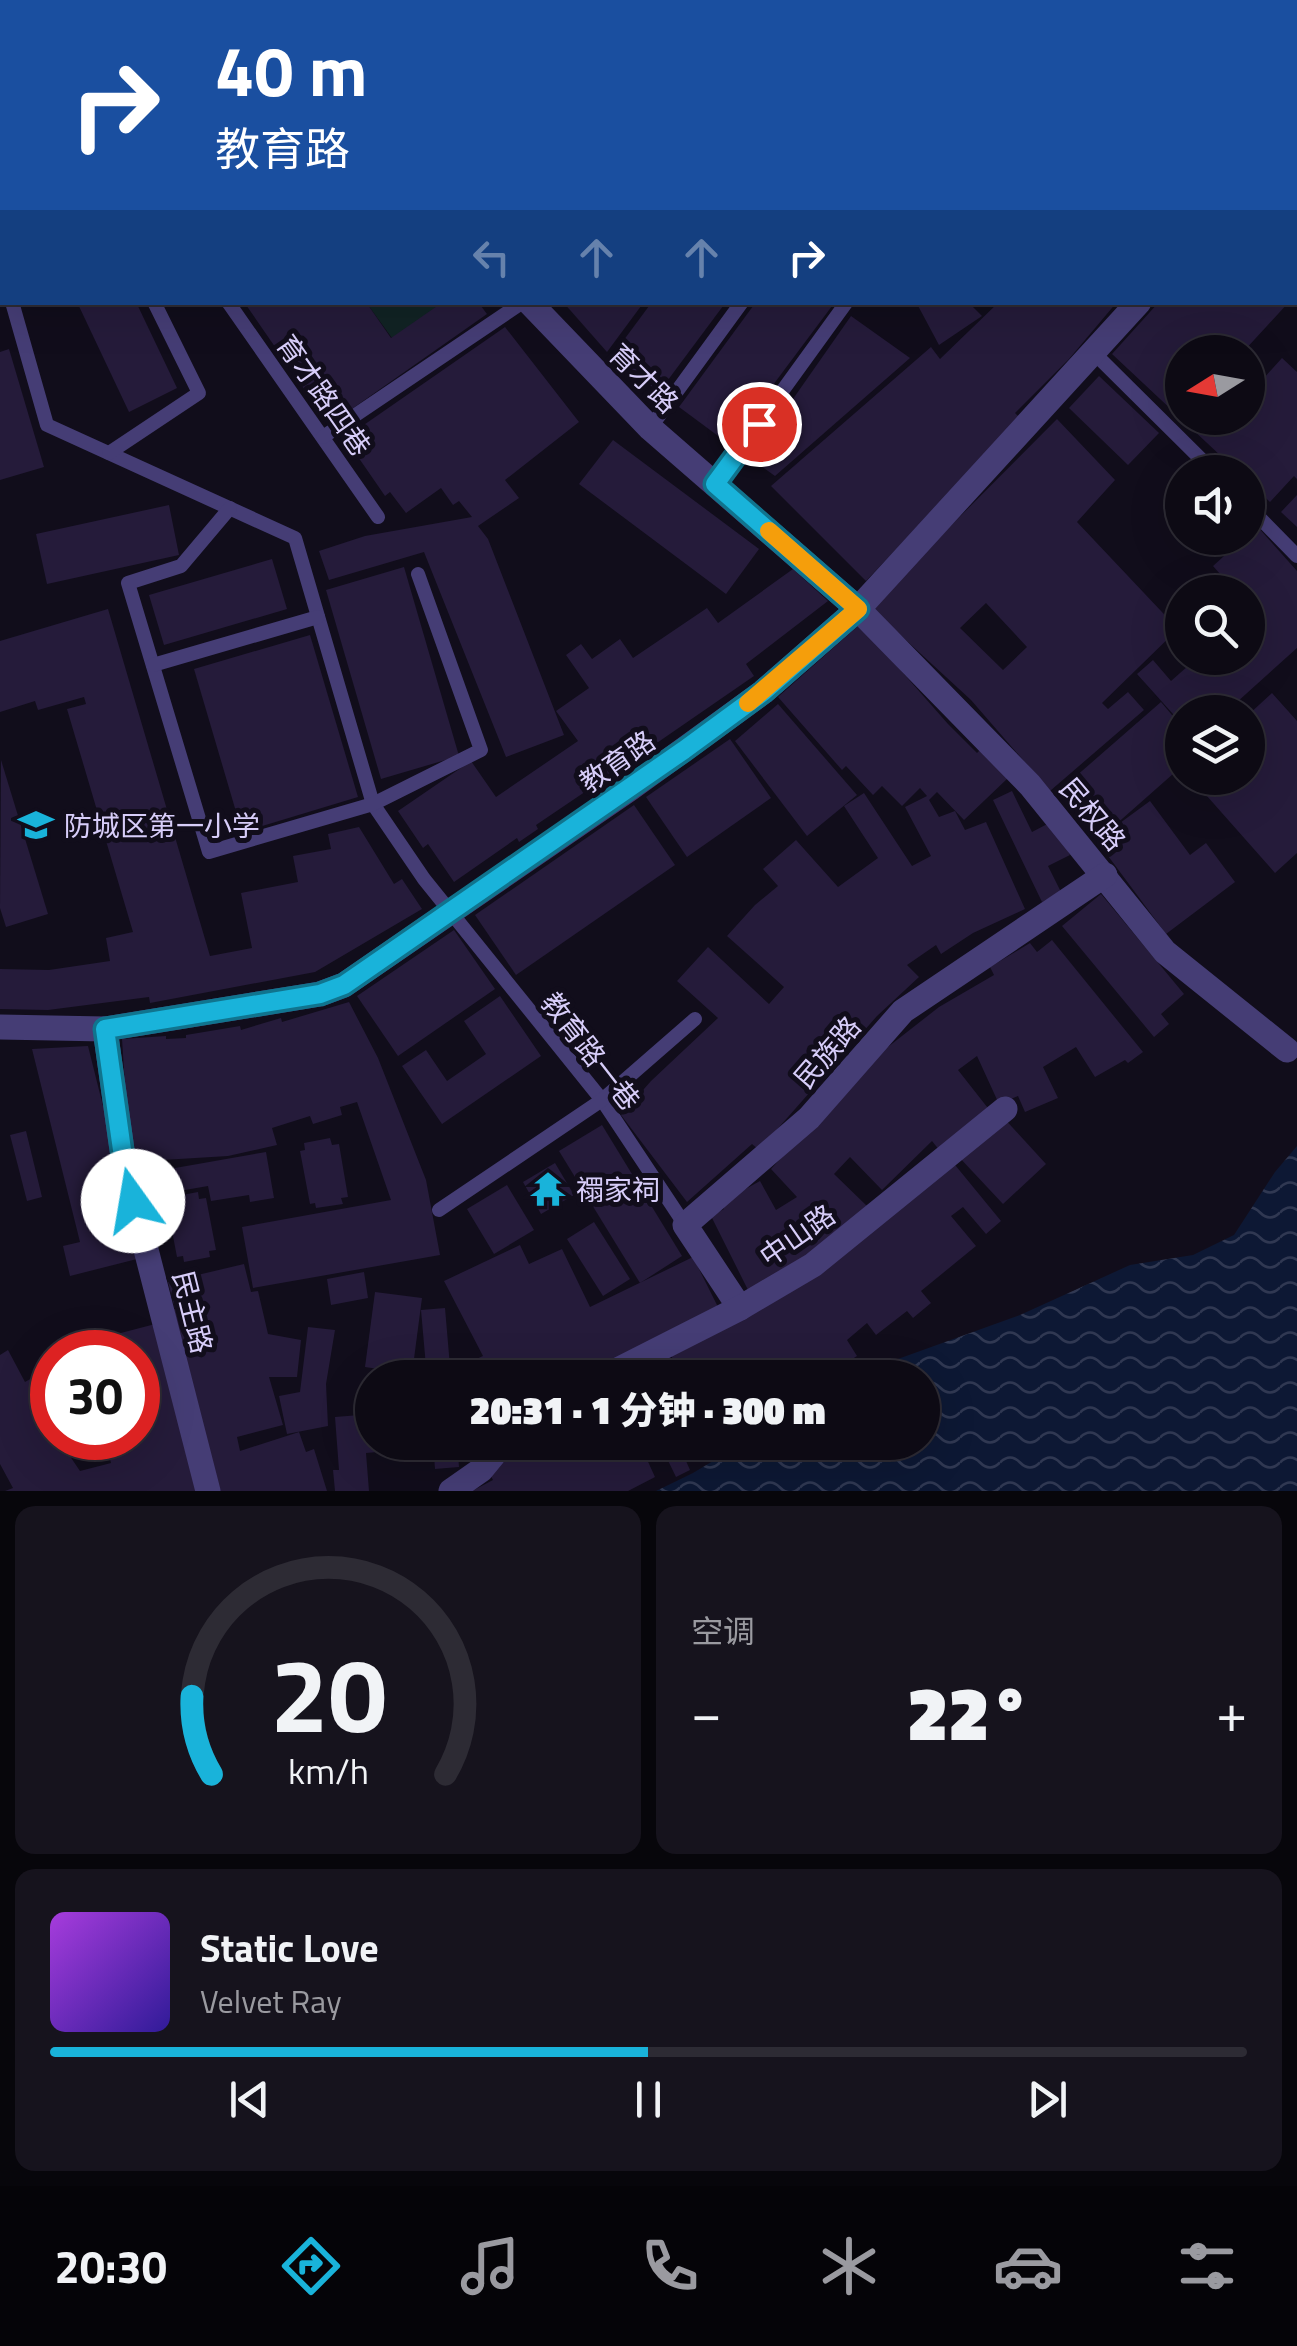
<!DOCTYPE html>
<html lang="zh">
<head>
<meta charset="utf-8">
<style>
	:root { --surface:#0d0a14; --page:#16131d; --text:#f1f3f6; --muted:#9a9aa0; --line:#2d2b34; --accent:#19b3da }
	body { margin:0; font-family:"Titillium Web","Noto Sans SC",sans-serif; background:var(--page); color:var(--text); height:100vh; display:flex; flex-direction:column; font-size:38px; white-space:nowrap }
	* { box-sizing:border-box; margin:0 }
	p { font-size:32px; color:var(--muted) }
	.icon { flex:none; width:55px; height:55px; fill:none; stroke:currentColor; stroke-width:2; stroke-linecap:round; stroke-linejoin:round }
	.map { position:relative; height:1491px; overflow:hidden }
	.drawer { display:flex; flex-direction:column; gap:15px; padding:15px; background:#07060b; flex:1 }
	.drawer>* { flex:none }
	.banner { position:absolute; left:0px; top:0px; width:1298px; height:305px; box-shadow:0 10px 40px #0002,0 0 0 2px var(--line); background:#1a4fa0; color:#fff; overflow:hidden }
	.needle { width:65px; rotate:259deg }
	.controls { position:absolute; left:1165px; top:335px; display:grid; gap:20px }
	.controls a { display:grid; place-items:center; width:100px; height:100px; border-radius:50%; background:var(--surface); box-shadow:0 10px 40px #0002,0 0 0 2px var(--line); font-size:50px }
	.speed { position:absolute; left:30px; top:1330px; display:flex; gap:20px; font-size:50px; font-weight:700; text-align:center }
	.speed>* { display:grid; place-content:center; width:130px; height:130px; border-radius:50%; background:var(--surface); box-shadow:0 10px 40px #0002,0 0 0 2px var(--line); line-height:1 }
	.speed .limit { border:15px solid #d22; background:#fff; color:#111 }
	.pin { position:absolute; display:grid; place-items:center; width:85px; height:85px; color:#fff; margin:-42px; border:5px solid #fff; border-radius:50%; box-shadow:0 2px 10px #0007 }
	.me { position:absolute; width:110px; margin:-55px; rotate:347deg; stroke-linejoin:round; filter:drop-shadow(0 0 8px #0008) }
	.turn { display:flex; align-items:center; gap:35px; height:210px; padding:0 50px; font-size:45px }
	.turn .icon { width:130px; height:130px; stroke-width:2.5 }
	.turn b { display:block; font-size:70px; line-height:85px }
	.lanes { display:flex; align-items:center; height:95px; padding:0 50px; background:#0003; justify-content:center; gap:50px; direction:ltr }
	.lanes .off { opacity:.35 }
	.big { font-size:75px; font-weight:800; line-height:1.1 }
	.drawer .widget { flex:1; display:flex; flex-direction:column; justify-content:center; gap:15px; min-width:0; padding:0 35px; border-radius:20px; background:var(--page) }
	.drawer .dial { align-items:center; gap:0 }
	.dial svg { height:260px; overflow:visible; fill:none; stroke:var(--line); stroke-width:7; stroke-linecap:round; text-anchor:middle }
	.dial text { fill:var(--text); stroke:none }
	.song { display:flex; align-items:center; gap:30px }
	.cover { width:120px; height:120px; border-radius:15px; background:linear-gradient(135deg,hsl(280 70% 55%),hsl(250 70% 35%)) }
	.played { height:10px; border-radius:5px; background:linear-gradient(90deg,var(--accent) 50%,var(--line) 50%) }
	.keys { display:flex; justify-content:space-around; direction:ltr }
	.heat { display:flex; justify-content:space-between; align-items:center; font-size:55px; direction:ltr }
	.drawer .tiles { flex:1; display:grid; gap:15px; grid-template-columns:1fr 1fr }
	.widget:last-child { grid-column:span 2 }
	.trip { position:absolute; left:355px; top:1360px; width:585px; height:100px; border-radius:50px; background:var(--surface); box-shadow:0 10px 40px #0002,0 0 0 2px var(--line); font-weight:800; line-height:100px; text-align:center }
	.dock { display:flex; height:160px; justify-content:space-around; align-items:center; background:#050408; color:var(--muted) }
	.dock .icon { width:70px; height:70px }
	.dock .current { color:var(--accent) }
	.dock b { font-size:45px; color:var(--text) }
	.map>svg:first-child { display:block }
	.grass { fill:#112324 }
	.water { fill:url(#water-waves) }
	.building { fill:#251b3a; fill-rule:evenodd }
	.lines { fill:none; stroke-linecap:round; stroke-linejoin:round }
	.lane { stroke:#453d75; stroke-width:14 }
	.street { stroke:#453d75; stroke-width:25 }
	.route-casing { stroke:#10748e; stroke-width:25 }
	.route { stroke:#19b3da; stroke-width:18 }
	.slow { stroke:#f59e0b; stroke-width:18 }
	.labels { text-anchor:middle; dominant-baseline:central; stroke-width:10; stroke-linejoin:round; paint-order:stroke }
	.street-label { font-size:28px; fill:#d7cdf9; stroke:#110d1b }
	.poi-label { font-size:28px; fill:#d7cdf9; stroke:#110d1b; text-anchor:start }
</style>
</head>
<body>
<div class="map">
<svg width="1297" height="1491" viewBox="0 0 1297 1491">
	<defs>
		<pattern id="water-waves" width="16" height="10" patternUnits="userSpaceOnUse" patternTransform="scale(2.5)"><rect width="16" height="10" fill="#0d1834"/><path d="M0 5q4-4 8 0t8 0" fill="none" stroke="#303852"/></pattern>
	</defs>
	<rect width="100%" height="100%" fill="#110d1b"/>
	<path class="grass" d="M372 302 443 303 392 338 368 305Z"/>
	<path class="water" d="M1297 1146V1491H656L693 1473 743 1443 922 1442V1378L848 1377 1020 1315 1130 1265 1193 1255 1234 1235 1275 1172Z"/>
	<g class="building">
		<path d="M77 302H136L177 388 129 412Z"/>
		<path d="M244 302H372L368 305 391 338 443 302H478L487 314 329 425Z"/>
		<path d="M563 302H644L607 352Z"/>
		<path d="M652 302H726L659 392 612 356Z"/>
		<path d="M756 302H835L729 444 679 407Z"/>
		<path d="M916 302H968L982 316 939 345Z"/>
		<path d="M999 302H1117L1069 359 1015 413 1020 418 866 581 771 486 931 347 940 359Z"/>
		<path d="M1159 302H1289L1243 352H1182V418H1248V364L1263 379 1282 358 1297 372V479L1294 476 1270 502 1248 481V472H1238L1112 354Z"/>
		<path d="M851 316 910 358 775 476 751 459Z"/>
		<path d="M505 327 579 422 505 480 519 498 478 526 488 539 564 735 506 757 424 552 329 580 319 551 365 536 472 517 459 501 453 505 441 488 406 513 390 492 385 496 345 438Z"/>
		<path d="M9 349 44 467 0 480V352Z"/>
		<path d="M1099 376 1159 433 1128 465 1069 408Z"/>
		<path d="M1057 419 1115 480 1077 522 1178 629 1102 703 1108 709 1128 692 1144 710 1050 791 971 700 870 607ZM986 603 1027 647 1003 670 960 628Z"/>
		<path d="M613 440 759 549 726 594 579 484Z"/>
		<path d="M1297 495V527L1281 512Z"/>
		<path d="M169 505 179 555 47 584 36 534Z"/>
		<path d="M1257 526 1297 571V648L1226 712H1182V724L1137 674 1153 660 1171 681 1197 658H1248V592H1236L1213 566Z"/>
		<path d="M272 559 287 609 164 645 149 595Z"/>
		<path d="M404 567 459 756 381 779 326 590Z"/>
		<path d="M793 569 828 601 746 664 754 676 651 747 654 751 607 784 604 779 536 825 538 829 519 842 517 838 454 882 428 844 423 848 398 811 471 761 496 797 578 741 556 711 589 688 566 655 581 644 592 659 620 639 633 658 707 608 718 623Z"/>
		<path d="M108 609 210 956 252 948 241 893 298 882 293 856 331 849 328 834 359 827 394 884 402 879 422 909 315 972 150 1003 149 997 48 1010 0 1009V969L49 970 110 961 106 938 133 932 67 709 86 704 84 697 38 710 35 701 0 712V641Z"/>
		<path d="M860 624 948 724 977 753 981 749 1008 778 964 820 937 792 929 800 939 817 955 811 965 830 986 822 1025 909 973 933 941 954 936 945 907 965 919 977 877 1016 759 1150 752 1144 687 1202 621 1115 651 1081 718 1018 677 981 708 947 769 1004 784 987 727 936 755 905 778 886 763 869 796 840 838 887 878 858 844 806 864 793 912 866 931 856 905 807 927 796 920 788 902 806 882 786 873 795 846 766 842 770 778 697Z"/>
		<path d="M310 635 358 797 242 832 194 669Z"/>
		<path d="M1272 693 1297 721V853L1275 873 1191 778H1248V715Z"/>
		<path d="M1161 702 1182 727V766L1105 834 1150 801 1190 855 1206 843 1235 882 1166 934 1097 841 1100 838 1059 791Z"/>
		<path d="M778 704 857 795 807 836 735 741Z"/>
		<path d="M730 739 771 798 687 857 646 797Z"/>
		<path d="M1 760 48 914 6 927 0 908Z"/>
		<path d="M1012 791 1032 832 1053 821 1070 855 1048 866 1061 892 1042 902 993 800Z"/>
		<path d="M634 805 675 865 516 975 475 915Z"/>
		<path d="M1101 894 1184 994 1161 1014 1169 1024 1154 1037 1062 926Z"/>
		<path d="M454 930 495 989 398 1056 357 996Z"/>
		<path d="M1052 940 1143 1052 1128 1063 1125 1060 1095 1077 1076 1047 1043 1067 1058 1098 1025 1112 1018 1096 999 1104 977 1056 958 1070 991 1112 940 1151 932 1141 882 1190 850 1157 834 1174 868 1207 829 1243 748 1290 711 1216 724 1209 720 1203 760 1181 776 1210 797 1197 771 1169 870 1061 939 1007 994 975 990 967 1030 943 1037 952Z"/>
		<path d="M500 996 541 1056 442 1124 402 1066 426 1050 447 1081 486 1054 464 1021Z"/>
		<path d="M349 1002 378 1058 426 1180 440 1255 253 1288 242 1227 391 1200 357 1102 340 1107 342 1115 313 1124 310 1116 272 1128 277 1145 228 1156 130 1162 122 1039 166 1036V1039L186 1038V1035L240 1026 241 1030 281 1018 282 1022Z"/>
		<path d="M88 1046 141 1258 70 1276 63 1246 80 1242 32 1049Z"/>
		<path d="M1002 1116 1046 1164 1003 1204 958 1156Z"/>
		<path d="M602 1125 682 1256 640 1283 559 1151Z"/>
		<path d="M26 1131 42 1197 27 1201 10 1135Z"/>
		<path d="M330 1138 332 1145 339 1144 348 1197 341 1198 343 1204 316 1208 315 1203 310 1204 300 1151 305 1150 304 1143Z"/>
		<path d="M266 1152 274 1198 250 1202 249 1195 211 1201 208 1186 145 1197 141 1174Z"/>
		<path d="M951 1160 1001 1221 986 1234 963 1207 951 1216 976 1246 921 1291 931 1303 913 1318 907 1311 876 1335 867 1323 847 1340 857 1356 823 1378H682L670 1353Z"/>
		<path d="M555 1163 574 1195 541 1214 523 1182Z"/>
		<path d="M507 1185 534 1230 494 1254 467 1209Z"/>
		<path d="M198 1192 199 1199 206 1198 216 1250 209 1251 210 1257 184 1262 183 1256 177 1257 167 1205 172 1204 171 1197Z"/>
		<path d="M594 1222 630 1279 603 1296 567 1239Z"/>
		<path d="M520 1245 529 1264 562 1249 590 1307 693 1257 719 1309 578 1378H465L463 1365 483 1356 444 1281Z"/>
		<path d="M244 1264 251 1292 258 1291 268 1334 301 1340 297 1377H269L283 1425 237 1437 240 1451 299 1432 306 1452 314 1449 327 1491H215L169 1311 175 1309 168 1282Z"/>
		<path d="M364 1272 368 1298 331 1305 327 1279Z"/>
		<path d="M375 1292 422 1298 412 1374 365 1367Z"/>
		<path d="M445 1308 451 1378H427L421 1310Z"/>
		<path d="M159 1323 203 1491H5L13 1488 0 1464V1355L8 1350 25 1382 41 1373 52 1393V1438H71L61 1443 80 1471 111 1463 105 1438H138V1433L142 1431 138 1409 150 1405 141 1372H138V1352H122L117 1334Z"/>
		<path d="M308 1327 335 1330 326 1384 328 1426 287 1434 279 1396 300 1392Z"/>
		<path d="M372 1414V1442H423V1448L366 1453 369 1491H335L333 1470H339L335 1417Z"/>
		<path d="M433 1442H457L459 1467 435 1469Z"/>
		<path d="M531 1442H639L655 1477 628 1491H472L493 1480 488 1471 533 1446Z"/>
		<path d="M659 1442H713L715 1446 686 1461 690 1470 676 1477Z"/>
	</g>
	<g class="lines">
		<g class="lane">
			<path d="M15 0 17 2"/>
			<path d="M574 0 576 2"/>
			<path d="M936 0 940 2"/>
			<path d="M222 2 226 0"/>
			<path d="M0 140 2 139"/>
			<path d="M1295 257 1297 259"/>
			<path d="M0 260 2 268"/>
			<path d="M12 302 47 425 295 538 373 804 424 879 602 1100 685 1225"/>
			<path d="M228 302 378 517"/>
			<path d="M1094 353 1214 472"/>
			<path d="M650 428 742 302"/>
			<path d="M323 437 523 302"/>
			<path d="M109 453 199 393 154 302"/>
			<path d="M715 484 846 303"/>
			<path d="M1248 506 1297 556"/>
			<path d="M230 508 181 566 128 583 209 852 373 804 481 750 418 574"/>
			<path d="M153 665 318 617"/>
			<path d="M439 1210 602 1100 695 1019"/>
		</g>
		<g class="street">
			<path d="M312 0 314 2"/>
			<path d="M753 2 755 0"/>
			<path d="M998 2 1000 0"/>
			<path d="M1295 110 1297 107"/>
			<path d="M529 302 650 428 858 609 1030 785 1165 952 1287 1050"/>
			<path d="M0 1027 105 1029 320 994 344 985 631 788 763 692 858 609 1139 302"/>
			<path d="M105 1029 124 1164 208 1491"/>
			<path d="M740 1308 685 1225 809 1118 903 1011 1105 875"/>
			<path d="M602 1378 740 1308 813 1265 1005 1109"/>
			<path d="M451 1491 481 1470 504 1442"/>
		</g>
	</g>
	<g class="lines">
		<defs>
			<path id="route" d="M133 1201 124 1164 105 1029 320 994 344 985 684 750 763 692 858 609 715 484 759 424"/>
		</defs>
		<use href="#route" class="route-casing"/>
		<use href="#route" class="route"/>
		<path class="slow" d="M748 703 858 609 769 531"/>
	</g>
	<defs>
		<symbol id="school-bare" viewBox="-9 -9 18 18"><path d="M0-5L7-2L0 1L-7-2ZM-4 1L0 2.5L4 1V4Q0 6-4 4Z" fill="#19b3da" stroke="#110d1b" stroke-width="2.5" paint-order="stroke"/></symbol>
		<symbol id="temple-bare" viewBox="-9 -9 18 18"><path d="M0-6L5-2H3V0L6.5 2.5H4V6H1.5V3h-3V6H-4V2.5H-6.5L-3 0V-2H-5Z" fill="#19b3da" stroke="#110d1b" stroke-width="2.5" paint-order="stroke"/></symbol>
	</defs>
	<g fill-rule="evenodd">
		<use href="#school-bare" x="11" y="800" width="50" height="50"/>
		<use href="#temple-bare" x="523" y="1164" width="50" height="50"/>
	</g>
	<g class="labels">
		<g class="street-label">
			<text transform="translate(644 378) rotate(45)">育才路</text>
			<text transform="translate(324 395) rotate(55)">育才路四巷</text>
			<text transform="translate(617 761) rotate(-35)">教育路</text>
			<text transform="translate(1093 814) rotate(50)">民权路</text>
			<text transform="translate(591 1051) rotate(52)">教育路一巷</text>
			<text transform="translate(827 1052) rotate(-49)">民族路</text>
			<text transform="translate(797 1235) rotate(-35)">中山路</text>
			<text transform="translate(193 1312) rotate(76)">民主路</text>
		</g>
		<g class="poi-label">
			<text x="64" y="825">防城区第一小学</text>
			<text x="576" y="1189">禤家祠</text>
		</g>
	</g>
</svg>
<div class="controls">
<a><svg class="needle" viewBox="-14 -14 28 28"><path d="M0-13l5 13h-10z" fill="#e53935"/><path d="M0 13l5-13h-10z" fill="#9a9aa0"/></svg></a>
<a><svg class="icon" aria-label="sound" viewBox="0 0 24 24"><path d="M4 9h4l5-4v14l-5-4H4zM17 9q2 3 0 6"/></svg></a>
<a><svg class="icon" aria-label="search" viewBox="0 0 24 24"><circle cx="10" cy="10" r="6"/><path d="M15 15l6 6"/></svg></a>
<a><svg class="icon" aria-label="layers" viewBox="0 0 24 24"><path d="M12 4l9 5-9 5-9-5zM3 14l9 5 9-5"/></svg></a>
</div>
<div class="speed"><div class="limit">30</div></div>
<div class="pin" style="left:759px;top:424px;background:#d93025"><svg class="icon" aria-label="arrive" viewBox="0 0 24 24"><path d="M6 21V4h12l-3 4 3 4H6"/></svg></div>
<svg class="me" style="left:133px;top:1201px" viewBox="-20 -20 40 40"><circle r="19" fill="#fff"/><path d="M0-13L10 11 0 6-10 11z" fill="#19b3da"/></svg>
<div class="trip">20:31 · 1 分钟 · 300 m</div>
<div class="banner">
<div class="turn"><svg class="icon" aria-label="right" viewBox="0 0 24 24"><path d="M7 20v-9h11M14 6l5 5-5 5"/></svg><div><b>40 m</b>教育路</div></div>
<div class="lanes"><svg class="icon off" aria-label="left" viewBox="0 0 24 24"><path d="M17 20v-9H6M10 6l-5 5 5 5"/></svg><svg class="icon off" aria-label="ahead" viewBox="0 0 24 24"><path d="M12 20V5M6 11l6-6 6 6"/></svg><svg class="icon off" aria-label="ahead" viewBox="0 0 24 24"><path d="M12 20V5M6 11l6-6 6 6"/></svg><svg class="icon" aria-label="right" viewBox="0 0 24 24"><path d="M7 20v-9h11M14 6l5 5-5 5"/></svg></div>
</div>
</div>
<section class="drawer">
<div class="tiles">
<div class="widget dial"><svg viewBox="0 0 100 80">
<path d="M14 69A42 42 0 1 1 86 69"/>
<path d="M14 69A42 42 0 0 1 8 45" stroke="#19b3da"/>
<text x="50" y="56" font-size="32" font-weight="700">20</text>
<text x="50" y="72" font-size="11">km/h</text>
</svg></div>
<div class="widget"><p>空调</p>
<div class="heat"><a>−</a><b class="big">22°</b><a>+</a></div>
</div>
<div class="widget">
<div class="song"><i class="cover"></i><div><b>Static Love</b><p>Velvet Ray</p></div></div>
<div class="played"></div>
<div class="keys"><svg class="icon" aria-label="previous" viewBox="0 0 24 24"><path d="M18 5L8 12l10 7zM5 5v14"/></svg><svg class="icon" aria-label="pause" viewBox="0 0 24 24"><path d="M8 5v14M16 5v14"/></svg><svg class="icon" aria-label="next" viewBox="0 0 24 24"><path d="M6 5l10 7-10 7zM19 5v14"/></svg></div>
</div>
</div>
</section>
<nav class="dock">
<b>20:30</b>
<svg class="icon current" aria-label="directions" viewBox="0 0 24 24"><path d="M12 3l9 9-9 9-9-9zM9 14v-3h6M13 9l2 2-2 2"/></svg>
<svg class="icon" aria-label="music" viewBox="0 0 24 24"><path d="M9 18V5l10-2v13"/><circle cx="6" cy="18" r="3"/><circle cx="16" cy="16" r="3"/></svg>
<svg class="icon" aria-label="phone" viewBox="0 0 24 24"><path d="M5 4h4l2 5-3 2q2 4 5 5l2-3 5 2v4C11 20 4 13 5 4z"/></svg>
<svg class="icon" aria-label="climate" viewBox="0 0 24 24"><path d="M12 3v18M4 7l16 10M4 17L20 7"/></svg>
<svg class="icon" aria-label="car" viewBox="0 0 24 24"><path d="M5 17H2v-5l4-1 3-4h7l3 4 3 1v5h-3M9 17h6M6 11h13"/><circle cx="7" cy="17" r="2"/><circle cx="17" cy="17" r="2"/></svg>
<svg class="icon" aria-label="filters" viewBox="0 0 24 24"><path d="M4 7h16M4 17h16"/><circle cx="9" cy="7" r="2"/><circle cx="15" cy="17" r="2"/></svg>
</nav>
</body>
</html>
